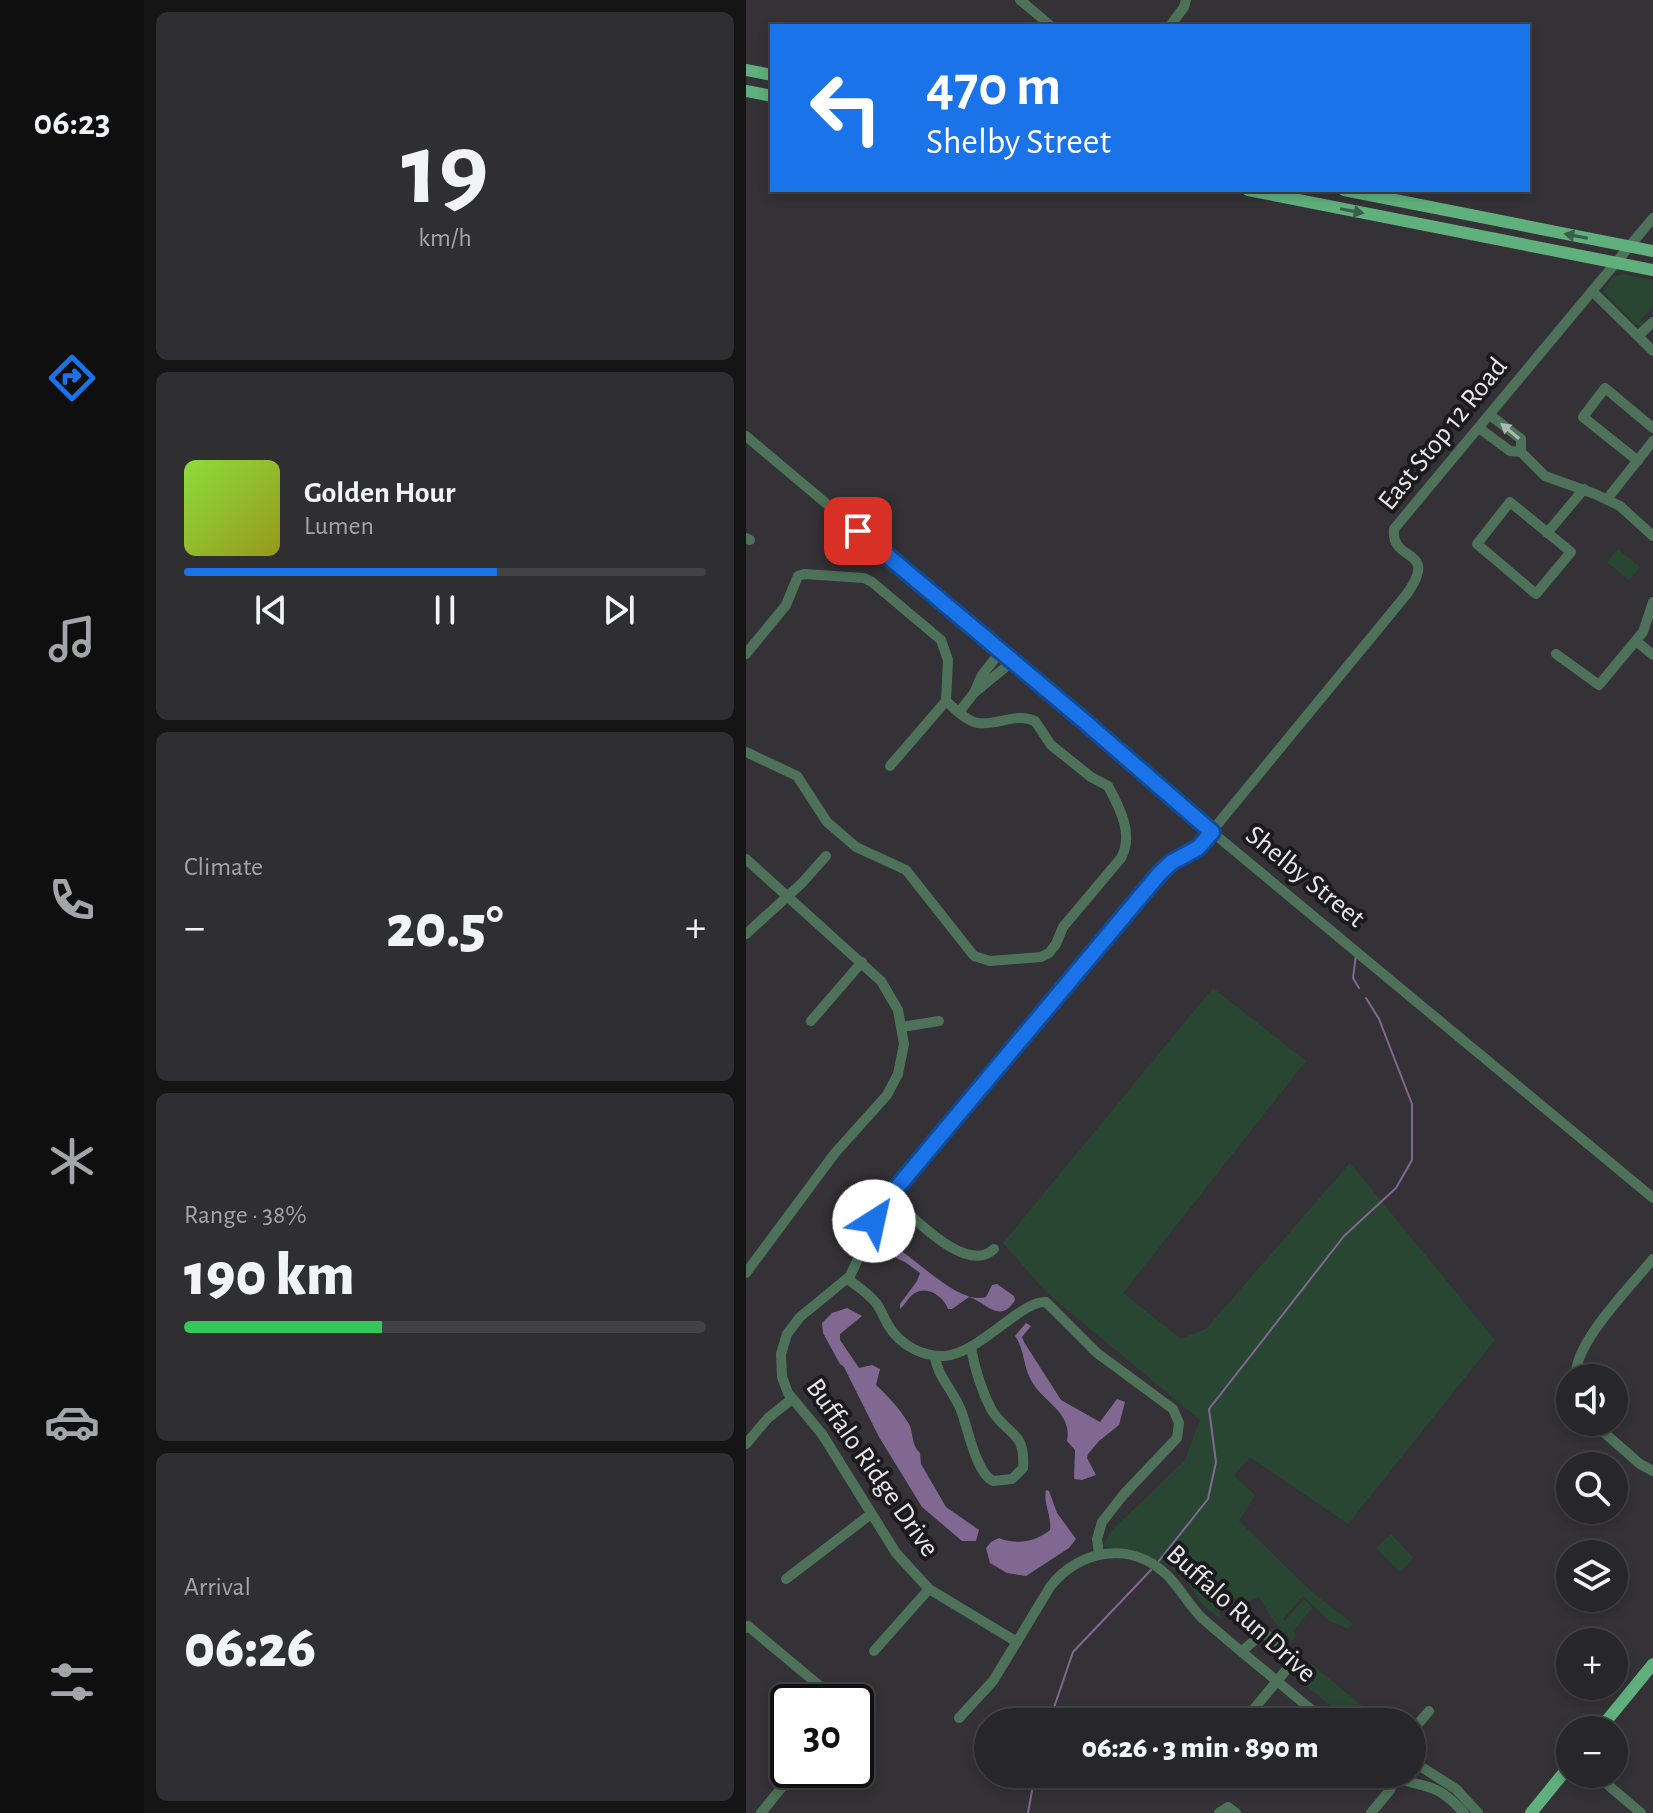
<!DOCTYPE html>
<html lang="en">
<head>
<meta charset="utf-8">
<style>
	:root { --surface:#272628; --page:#2f2e30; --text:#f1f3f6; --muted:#a4a5a8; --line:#434345; --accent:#1a73e8 }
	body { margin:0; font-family:"Alegreya Sans",sans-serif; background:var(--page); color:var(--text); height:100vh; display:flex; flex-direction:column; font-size:30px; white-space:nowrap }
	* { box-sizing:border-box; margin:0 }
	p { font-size:26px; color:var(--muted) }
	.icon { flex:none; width:44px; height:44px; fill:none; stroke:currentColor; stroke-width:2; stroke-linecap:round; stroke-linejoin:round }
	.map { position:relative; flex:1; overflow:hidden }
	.side { display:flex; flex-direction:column; gap:12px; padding:12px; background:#151516; width:602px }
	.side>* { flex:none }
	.top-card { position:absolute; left:24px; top:24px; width:760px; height:168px; border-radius:0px; box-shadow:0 4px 12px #0003,0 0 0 2px var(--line); background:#1a73e8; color:#fff; overflow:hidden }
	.fabs { position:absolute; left:810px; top:1364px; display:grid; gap:16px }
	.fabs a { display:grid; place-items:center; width:72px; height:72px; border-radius:50%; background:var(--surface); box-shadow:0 4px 12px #0003,0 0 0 2px var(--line); font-size:40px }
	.speed { position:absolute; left:24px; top:1684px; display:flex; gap:16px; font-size:40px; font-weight:700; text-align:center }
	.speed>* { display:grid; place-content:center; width:104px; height:104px; border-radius:50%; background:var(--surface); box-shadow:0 4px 12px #0003,0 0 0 2px var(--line); line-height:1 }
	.speed .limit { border:4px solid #111; border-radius:12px; background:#fff; color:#111 }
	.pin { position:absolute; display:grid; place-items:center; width:68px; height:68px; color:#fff; margin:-34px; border-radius:16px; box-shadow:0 4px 12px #0006 }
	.me { position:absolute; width:88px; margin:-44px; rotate:35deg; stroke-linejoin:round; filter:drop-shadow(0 0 6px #0008) }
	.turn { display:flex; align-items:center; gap:28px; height:168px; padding:0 24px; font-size:36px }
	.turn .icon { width:104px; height:104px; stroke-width:2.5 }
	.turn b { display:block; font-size:56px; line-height:68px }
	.big { font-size:60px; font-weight:800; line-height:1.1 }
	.side .card { flex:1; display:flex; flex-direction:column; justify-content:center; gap:12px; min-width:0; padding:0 28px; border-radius:12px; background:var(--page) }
	.side .dial { align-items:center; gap:0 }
	.dial b { font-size:104px; line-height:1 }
	.song { display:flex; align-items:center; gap:24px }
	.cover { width:96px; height:96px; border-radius:12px; background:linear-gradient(135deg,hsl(90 70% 55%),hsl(60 70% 35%)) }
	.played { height:8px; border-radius:4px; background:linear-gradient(90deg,var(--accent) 60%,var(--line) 60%) }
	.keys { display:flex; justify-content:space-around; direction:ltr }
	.heat { display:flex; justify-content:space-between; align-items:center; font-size:44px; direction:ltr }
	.charge { height:12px; border-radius:6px; background:linear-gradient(90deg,#34c759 38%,var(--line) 0) }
	.trip { position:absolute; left:228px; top:1708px; width:452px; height:80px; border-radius:40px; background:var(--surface); box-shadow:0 4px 12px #0003,0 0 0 2px var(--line); font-weight:800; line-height:80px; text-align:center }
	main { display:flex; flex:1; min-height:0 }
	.menu { display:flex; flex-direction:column; width:144px; justify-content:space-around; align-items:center; background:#100f10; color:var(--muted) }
	.menu .icon { width:56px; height:56px }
	.menu .on { color:var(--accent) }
	.menu b { font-size:36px; color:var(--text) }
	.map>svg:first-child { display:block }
	.green { fill:#294633 }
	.water { fill:#806892 }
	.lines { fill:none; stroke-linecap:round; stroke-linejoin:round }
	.stream { stroke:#806892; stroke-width:2 }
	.minor { stroke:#4d7259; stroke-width:10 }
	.major { stroke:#5fb07c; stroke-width:12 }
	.oneway { fill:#3a5e47 }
	.oneway2 { fill:#aab8af }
	.route-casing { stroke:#114b97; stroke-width:20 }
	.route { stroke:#1a73e8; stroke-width:14 }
	.labels { text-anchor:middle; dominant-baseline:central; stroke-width:8; stroke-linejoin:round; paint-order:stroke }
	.street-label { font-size:28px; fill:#e8e6e9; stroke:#1b1a1c }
</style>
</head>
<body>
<main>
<nav class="menu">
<b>06:23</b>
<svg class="icon on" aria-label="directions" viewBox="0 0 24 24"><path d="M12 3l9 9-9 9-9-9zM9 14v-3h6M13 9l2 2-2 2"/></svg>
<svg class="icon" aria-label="music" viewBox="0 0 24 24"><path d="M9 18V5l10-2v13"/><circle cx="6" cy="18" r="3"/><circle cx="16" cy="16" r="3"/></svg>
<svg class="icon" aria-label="phone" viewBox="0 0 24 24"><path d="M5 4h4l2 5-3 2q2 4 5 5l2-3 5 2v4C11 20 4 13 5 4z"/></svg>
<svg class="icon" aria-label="climate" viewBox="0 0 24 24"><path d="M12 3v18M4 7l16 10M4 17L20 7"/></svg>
<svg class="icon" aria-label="car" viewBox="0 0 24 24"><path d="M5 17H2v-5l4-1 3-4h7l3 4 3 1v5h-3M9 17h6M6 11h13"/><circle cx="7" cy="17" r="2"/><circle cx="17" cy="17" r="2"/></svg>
<svg class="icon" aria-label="filters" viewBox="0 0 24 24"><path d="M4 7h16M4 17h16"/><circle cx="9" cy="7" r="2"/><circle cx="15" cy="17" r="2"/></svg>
</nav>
<section class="side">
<div class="card dial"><b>19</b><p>km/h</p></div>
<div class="card">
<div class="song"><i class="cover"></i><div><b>Golden Hour</b><p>Lumen</p></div></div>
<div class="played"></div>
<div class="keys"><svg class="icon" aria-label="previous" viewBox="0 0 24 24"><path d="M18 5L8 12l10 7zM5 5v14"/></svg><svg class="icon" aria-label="pause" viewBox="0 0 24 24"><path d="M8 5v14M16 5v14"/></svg><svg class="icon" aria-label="next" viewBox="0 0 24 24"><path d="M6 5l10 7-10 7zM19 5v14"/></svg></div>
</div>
<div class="card"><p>Climate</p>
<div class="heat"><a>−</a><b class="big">20.5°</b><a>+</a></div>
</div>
<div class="card"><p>Range · 38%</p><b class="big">190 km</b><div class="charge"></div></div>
<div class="card"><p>Arrival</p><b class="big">06:26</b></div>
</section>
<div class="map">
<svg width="907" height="1813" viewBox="0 0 907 1813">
	<rect width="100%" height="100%" fill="#343236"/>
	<g class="green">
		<path d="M877 274 907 280V307L894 320 899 325 896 327 890 325 857 291 867 277Z"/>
		<path d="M872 549 894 567 883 580 861 562Z"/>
		<path d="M467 988 560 1061 377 1293 435 1339 460 1329 604 1163 749 1340 602 1524 504 1457 488 1476 509 1495 493 1521 566 1592 607 1624 603 1629 583 1621 557 1596 537 1619 539 1621 558 1599 567 1607 547 1631 550 1636 546 1641 529 1623 513 1597 496 1604 476 1590 469 1592 475 1618C449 1604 454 1595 437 1578 415 1555 386 1553 357 1546L364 1532 439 1460 454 1420 301 1293 257 1243Z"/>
		<path d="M645 1534 667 1558 654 1572 630 1548Z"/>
		<path d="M566 1664 627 1715 622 1722H603L553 1679Z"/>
	</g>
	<g class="water">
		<path d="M141 1243C167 1253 211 1306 240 1297L246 1285 251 1284 268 1296 269 1300C254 1325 240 1302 223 1297L206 1309H202C198 1297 182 1285 169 1293 163 1296 159 1305 154 1309V1304L171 1281 174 1273 159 1262 137 1252Z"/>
		<path d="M101 1308 116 1316 94 1334V1340L113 1368 126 1365 134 1369 130 1385C143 1397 153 1408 163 1424 168 1434 165 1445 174 1453L175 1464 200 1507 233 1530 230 1541H216L176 1507 133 1437 98 1367 94 1364 77 1333 76 1323 86 1313Z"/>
		<path d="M280 1323 285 1326 276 1337 278 1342 315 1400 354 1422 371 1399 379 1402 373 1425 353 1441 342 1454 341 1458 350 1475 336 1480 328 1479 329 1450 321 1441C327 1411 294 1401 284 1378 277 1364 278 1348 269 1336Z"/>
		<path d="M300 1490 303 1491 311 1513 330 1539 323 1548 280 1576 261 1573 244 1563 240 1548 245 1542 253 1538C270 1545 290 1542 304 1530 306 1516 297 1503 300 1490Z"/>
	</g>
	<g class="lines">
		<g class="stream">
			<path d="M610 955 607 978 613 988"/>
			<path d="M412 1562 462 1499 470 1462 463 1409 598 1236 650 1188 666 1160V1104L633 1019 620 998"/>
			<path d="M303 1722 327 1652 405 1570"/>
			<path d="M282 1813 289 1774"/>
		</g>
		<g class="minor">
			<path d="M274 0 305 26"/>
			<path d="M424 26 438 7 440 0"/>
			<path d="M846 291 907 351"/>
			<path d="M892 336 907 322"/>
			<path d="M744 415 775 439V452"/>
			<path d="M733 428 764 451 775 452 799 476 849 494 874 506 907 536"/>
			<path d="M0 436 361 740 466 832 907 1198"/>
			<path d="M892 461 837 417 859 388 907 428"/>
			<path d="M861 499 907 441"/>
			<path d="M764 502 825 552 790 594 731 544Z"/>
			<path d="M801 533 838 489"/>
			<path d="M0 538 4 540"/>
			<path d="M890 641 907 655"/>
			<path d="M255 651 236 675 228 693 267 661"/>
			<path d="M0 654 40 605 52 576 58 574 118 578 126 582 195 640 202 660 200 701"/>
			<path d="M810 654 853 685 897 632 907 602"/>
			<path d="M213 712 228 693"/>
			<path d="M0 752 51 776 81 822 110 847 160 870 228 956 244 961 295 957 303 953 310 944 317 927 375 858C388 835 374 808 362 786L345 777 305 745 289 721C271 712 251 726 232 723 220 721 208 708 200 701"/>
			<path d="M144 766 200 701"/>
			<path d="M0 859 135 981 152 1010 158 1044 152 1074 141 1095 89 1153 0 1273"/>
			<path d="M0 934 56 883 80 856"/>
			<path d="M65 1021 116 962"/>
			<path d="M156 1027 193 1021"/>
			<path d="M144 1197C166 1215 220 1276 248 1249"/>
			<path d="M102 1279C111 1286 123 1294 130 1303 135 1309 138 1318 142 1325 154 1345 176 1357 199 1356 234 1353 277 1299 300 1302L351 1353 427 1409 433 1423 431 1438 378 1494 356 1522 351 1539 353 1554"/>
			<path d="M189 1356C191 1377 209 1392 216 1413 222 1430 231 1474 247 1481L266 1479 277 1468C280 1430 260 1435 245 1409 235 1389 229 1370 225 1348"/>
			<path d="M830 1378C826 1345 885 1286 907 1259"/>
			<path d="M846 1422 894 1464 907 1471"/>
			<path d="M0 1444 22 1418 46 1399"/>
			<path d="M40 1579 125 1514"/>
			<path d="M0 1628 2 1626 93 1702"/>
			<path d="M271 1642 183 1589 150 1553 76 1434 42 1393 36 1377 35 1354 41 1334 54 1317 104 1276 138 1203 414 873 426 862 452 848 660 595C695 546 644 564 648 529L907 218"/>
			<path d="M128 1651 183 1589"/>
			<path d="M496 1651 515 1635 520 1634 542 1663 541 1669 497 1722"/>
			<path d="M213 1718 247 1681 304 1587C333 1549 386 1540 422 1576 435 1589 443 1606 457 1619 497 1654 539 1687 580 1722"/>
			<path d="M666 1731 683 1711"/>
			<path d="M666 1761 710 1789 732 1813"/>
			<path d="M640 1774C677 1790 687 1778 718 1813"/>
			<path d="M849 1774 895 1813"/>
			<path d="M15 1813 50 1770"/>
			<path d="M473 1813 482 1807 490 1813"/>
			<path d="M625 1813 644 1790 650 1774"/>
		</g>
		<g class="major">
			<path d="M0 70 26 75"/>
			<path d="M0 91 26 96"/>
			<path d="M502 190 907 270"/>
			<path d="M598 190 907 251"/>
			<path d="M853 1730 907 1664"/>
			<path d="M785 1813 824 1765"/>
		</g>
	</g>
	<defs><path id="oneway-solid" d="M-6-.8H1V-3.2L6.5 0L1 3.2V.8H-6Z" transform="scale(2)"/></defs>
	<g class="oneway">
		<use href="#oneway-solid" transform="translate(606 211) rotate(11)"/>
		<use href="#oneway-solid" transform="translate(830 236) rotate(-169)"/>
	</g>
	<use class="oneway2" href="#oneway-solid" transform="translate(764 431) rotate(-140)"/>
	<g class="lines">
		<defs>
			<path id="route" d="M112 531 338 721 466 832 452 848 426 862 414 873 138 1203 128 1221"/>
		</defs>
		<use href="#route" class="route-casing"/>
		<use href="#route" class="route"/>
	</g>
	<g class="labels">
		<g class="street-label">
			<text transform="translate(697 434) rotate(-51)">East Stop 12 Road</text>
			<text transform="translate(559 877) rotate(39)">Shelby Street</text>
			<text transform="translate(126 1468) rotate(55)">Buffalo Ridge Drive</text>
			<text transform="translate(495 1614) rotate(42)">Buffalo Run Drive</text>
		</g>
	</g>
</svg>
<div class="fabs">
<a><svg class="icon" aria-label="sound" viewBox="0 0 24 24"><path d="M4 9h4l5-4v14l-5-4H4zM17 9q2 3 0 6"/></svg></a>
<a><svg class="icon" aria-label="search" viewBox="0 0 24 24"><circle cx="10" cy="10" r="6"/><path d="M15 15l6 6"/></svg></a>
<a><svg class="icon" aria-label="layers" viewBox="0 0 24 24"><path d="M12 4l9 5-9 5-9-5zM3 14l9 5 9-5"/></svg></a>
<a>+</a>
<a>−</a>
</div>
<div class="speed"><div class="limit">30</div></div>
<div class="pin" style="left:112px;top:531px;background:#d93025"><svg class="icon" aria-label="arrive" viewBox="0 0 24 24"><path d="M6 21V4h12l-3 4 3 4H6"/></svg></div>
<svg class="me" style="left:128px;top:1221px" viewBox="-20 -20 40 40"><circle r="19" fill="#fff"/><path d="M0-13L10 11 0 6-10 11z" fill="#1a73e8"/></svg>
<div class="trip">06:26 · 3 min · 890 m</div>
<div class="top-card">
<div class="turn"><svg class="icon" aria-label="left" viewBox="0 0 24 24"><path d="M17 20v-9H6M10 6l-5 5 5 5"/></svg><div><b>470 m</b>Shelby Street</div></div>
</div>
</div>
</main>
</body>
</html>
